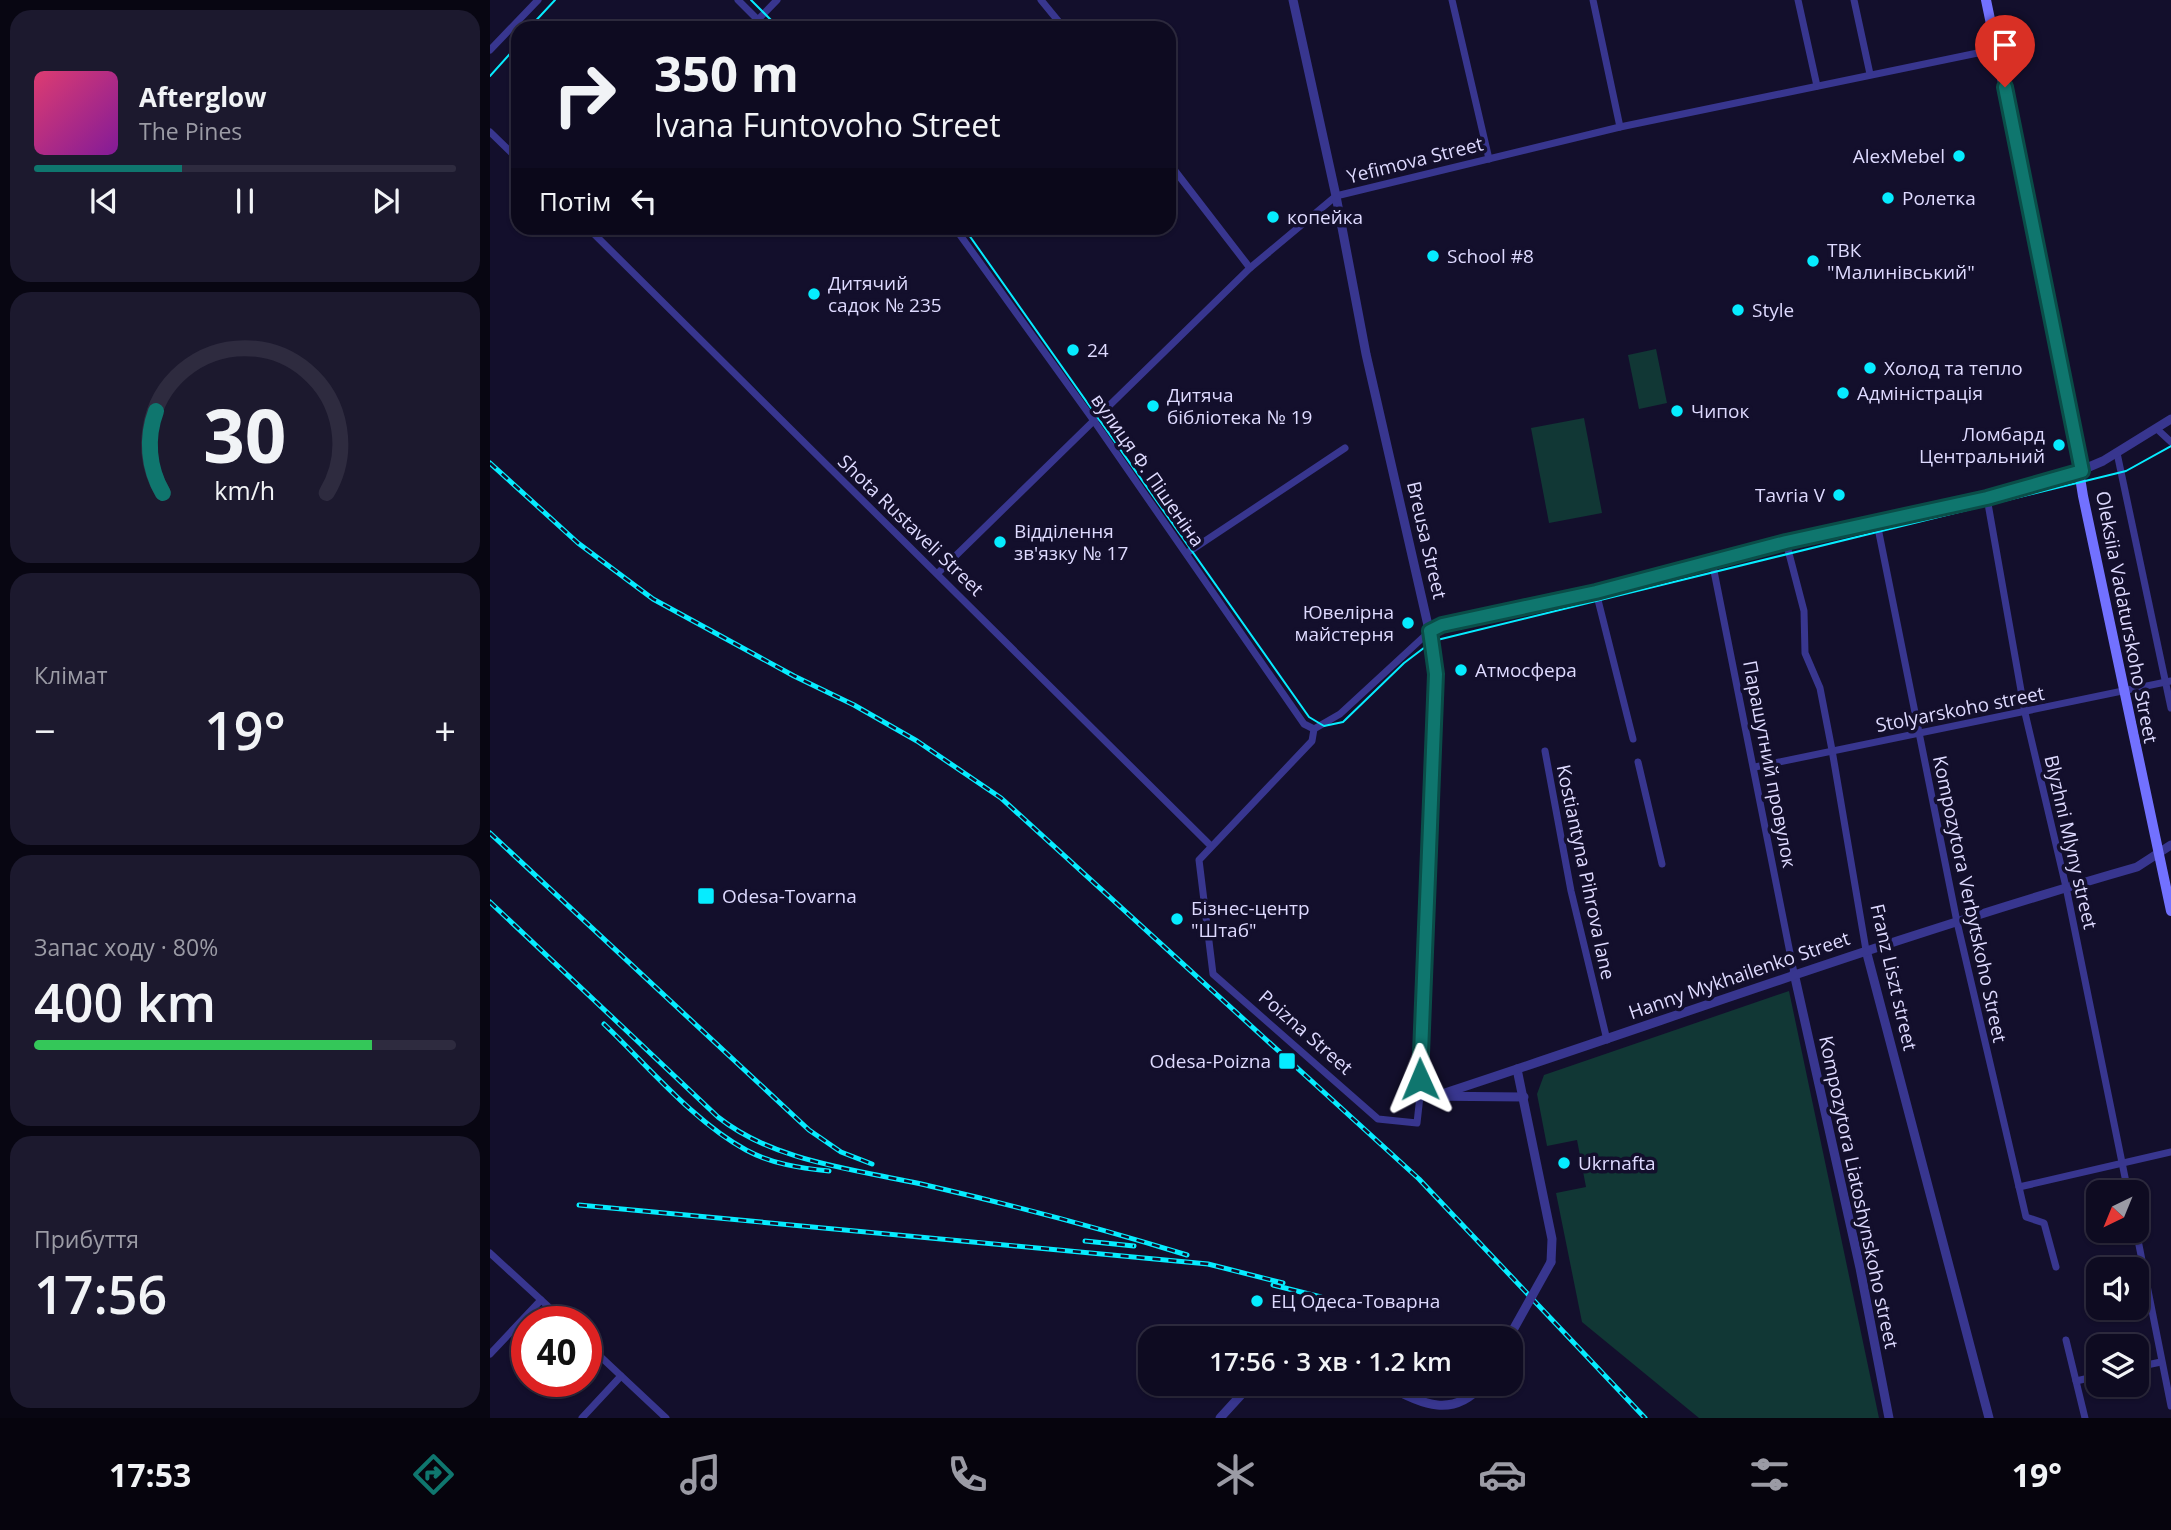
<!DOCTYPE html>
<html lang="uk">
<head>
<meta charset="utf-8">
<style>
	:root { --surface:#0e0b21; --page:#1c192e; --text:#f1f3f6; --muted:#9b9ba5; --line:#2e2b3f; --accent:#0f766e }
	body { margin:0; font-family:"Open Sans",sans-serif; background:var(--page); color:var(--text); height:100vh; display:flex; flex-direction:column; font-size:26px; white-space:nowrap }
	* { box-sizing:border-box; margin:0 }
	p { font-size:23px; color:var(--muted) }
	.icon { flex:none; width:38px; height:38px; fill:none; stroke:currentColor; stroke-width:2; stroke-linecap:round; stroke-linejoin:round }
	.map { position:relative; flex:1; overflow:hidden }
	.details { display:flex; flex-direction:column; gap:10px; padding:10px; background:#080612; width:490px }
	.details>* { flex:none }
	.hud { position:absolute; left:21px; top:21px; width:665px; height:214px; border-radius:21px; box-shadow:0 2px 5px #0004,0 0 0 2px var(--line); background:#0e0b21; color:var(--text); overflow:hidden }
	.needle { width:46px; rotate:223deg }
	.tools { position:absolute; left:1596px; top:1180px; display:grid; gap:14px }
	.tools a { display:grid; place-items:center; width:63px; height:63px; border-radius:14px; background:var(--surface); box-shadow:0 2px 5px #0004,0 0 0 2px var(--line); font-size:35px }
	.speed { position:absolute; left:21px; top:1306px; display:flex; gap:14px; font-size:35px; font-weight:700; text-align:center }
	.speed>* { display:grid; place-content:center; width:91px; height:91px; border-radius:50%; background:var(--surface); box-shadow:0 2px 5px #0004,0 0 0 2px var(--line); line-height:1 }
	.speed .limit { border:10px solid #d22; background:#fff; color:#111 }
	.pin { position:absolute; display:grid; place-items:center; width:60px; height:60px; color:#fff; margin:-72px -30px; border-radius:50% 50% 50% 0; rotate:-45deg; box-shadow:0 0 7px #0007 }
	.pin .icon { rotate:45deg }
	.me { position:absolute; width:77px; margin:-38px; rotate:359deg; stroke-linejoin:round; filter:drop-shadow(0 0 5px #0008) }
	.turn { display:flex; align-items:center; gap:24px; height:147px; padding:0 28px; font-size:32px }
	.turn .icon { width:91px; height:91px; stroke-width:2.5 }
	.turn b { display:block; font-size:49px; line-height:60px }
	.then { display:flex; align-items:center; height:66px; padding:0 28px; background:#0003; gap:14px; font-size:26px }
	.big { font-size:52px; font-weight:600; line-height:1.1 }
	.details .widget { flex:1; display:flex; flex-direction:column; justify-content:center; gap:10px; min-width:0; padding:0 24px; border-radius:21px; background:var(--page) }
	.details .dial { align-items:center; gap:0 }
	.dial svg { height:182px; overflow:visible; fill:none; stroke:var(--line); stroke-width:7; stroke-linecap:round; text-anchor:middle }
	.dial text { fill:var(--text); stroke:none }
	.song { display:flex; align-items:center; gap:21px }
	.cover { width:84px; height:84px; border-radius:10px; background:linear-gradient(135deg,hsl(340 70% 55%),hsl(290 70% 35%)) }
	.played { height:7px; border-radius:4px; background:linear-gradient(90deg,var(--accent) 35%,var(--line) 35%) }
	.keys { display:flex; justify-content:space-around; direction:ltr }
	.heat { display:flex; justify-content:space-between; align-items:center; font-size:38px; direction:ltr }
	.charge { height:10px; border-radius:5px; background:linear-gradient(90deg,#34c759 80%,var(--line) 0) }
	.trip { position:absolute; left:648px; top:1326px; width:385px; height:70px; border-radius:21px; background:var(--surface); box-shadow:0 2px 5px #0004,0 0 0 2px var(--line); font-weight:600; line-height:70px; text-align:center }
	.tabs { display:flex; height:112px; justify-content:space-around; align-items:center; background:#06040d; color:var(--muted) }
	.tabs .icon { width:49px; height:49px }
	.tabs .on { color:var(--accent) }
	.tabs b { font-size:32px; color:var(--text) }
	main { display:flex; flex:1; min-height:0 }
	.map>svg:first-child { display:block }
	.green { fill:#113735 }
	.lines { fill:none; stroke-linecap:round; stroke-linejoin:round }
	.minor { stroke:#38368f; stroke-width:7 }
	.tertiary { stroke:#38368f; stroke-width:9 }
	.secondary { stroke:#7271ff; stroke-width:10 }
	.tram { stroke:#06ecff; stroke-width:2 }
	.rail-casing { stroke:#06ecff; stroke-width:5 }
	.rail { stroke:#130f2c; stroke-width:2.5; stroke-dasharray:8; stroke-linecap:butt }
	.tertiary-bridge { stroke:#38368f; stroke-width:9 }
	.route-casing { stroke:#0a4d48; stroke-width:18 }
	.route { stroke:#0f766e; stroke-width:12 }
	.poi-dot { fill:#06ecff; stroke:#130f2c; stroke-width:2.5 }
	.labels { text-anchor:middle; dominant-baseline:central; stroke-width:7; stroke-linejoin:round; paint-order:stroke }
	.poi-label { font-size:19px; fill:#dedaff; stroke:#130f2c; text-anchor:start }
	.street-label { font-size:19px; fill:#dedaff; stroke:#130f2c }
</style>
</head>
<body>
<main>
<section class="details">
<div class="widget">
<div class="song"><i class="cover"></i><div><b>Afterglow</b><p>The Pines</p></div></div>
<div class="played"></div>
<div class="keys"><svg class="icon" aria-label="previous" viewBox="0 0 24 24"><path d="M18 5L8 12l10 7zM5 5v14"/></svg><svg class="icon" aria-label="pause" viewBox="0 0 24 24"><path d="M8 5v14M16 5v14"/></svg><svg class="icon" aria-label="next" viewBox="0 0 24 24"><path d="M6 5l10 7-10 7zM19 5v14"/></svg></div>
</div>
<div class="widget dial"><svg viewBox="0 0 100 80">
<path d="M14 69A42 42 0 1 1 86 69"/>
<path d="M14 69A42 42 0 0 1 11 33" stroke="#0f766e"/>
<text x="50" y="56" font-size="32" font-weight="700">30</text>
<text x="50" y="72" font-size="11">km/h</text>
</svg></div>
<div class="widget"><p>Клімат</p>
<div class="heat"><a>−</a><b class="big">19°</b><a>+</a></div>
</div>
<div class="widget"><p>Запас ходу · 80%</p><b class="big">400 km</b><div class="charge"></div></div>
<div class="widget"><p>Прибуття</p><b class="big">17:56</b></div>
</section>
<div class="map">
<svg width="1681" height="1418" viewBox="0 0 1681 1418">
	<rect width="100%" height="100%" fill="#130f2c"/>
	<g class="green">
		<path d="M1166 349 1177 403 1149 409 1138 355Z"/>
		<path d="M1094 418 1112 513 1059 523 1041 428Z"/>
		<path d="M1299 991 1389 1418H1209L1092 1322 1066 1193 1096 1187 1087 1140 1057 1146 1047 1094 1054 1075Z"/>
	</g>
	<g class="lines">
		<g class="minor">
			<path d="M248 0 276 28"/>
			<path d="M551 0 574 28"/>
			<path d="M962 0 999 159"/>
			<path d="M1103 0 1130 127"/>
			<path d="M1308 0 1327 86"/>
			<path d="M1364 0 1380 74"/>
			<path d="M260 28 287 0"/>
			<path d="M0 50 48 0"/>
			<path d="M0 132 28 159"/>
			<path d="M679 163 760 268"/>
			<path d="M98 228 721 846"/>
			<path d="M465 228 604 421 814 724 824 729"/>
			<path d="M1667 429 1681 442"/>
			<path d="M1627 453 1681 708"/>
			<path d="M1497 498 1535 713 1576 887 1638 1192"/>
			<path d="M1387 523 1467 922 1529 1187 1536 1217 1554 1223 1566 1267"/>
			<path d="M1296 542 1314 611 1315 653 1330 688 1342 750 1376 950"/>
			<path d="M697 553 855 448"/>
			<path d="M1222 561 1304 973"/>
			<path d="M448 573 760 268 846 196 1130 127 1507 49"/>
			<path d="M1106 592 1143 739"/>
			<path d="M1055 751 1081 891 1117 1040"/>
			<path d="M1148 762 1172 864"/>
			<path d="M1265 767 1681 681"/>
			<path d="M930 1096 927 1123 888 1119 723 974 709 860 822 741 824 729 850 714 940 631"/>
			<path d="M1529 1187 1681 1152"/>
			<path d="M1646 1230 1681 1406"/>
			<path d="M0 1253 74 1321"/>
			<path d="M1576 1340 1595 1418"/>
			<path d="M96 1343 176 1418"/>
			<path d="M0 1354 51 1300"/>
			<path d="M1647 1367 1671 1362"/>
			<path d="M1586 1381 1608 1376"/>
			<path d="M92 1418 131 1376"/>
		</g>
		<g class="tertiary">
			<path d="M803 0 846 196 876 354 945 656 929 1046 930 1096 1034 1097"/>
			<path d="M940 631 952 625 1106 592 1296 542 1573 478 1613 461 1681 419"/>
			<path d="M1376 950 1499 1418"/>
			<path d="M1304 973 1370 1268 1399 1418"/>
			<path d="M1027 1069 1062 1239 1061 1262"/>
			<path d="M955 1093C1186 1017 1413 934 1647 867L1681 845"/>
			<path d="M895 1384C933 1406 964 1418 993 1384"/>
			<path d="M730 1418 761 1384"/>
		</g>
		<path class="secondary" d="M1496 0 1572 366 1593 496 1681 911"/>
		<g class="tram">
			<path d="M261 0 289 28"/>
			<path d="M39 28 65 0"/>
			<path d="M0 76 28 45"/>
			<path d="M474 228 819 717 834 726 853 722 914 663 943 641 1636 471 1681 446"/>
		</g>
		<defs>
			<g id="rail">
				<path d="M0 463 88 543 163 599 304 676 364 705 427 741 511 798 929 1179 1155 1418"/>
				<path d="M0 833 319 1130 351 1152 382 1164"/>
				<path d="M0 902 228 1117C287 1164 373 1170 444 1187 530 1207 613 1229 697 1255"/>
				<path d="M114 1024C157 1065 204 1122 256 1150 282 1164 310 1168 339 1171"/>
				<path d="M89 1205 718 1264 793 1283"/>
				<path d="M595 1241 644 1246"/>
				<path d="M783 1285 831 1297"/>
			</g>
		</defs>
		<use href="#rail" class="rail-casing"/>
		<use href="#rail" class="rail"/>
		<path class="tertiary-bridge" d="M1018 1339 1061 1262"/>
	</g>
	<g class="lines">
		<defs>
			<path id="route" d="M930 1079 946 674 940 631 952 625 1106 592 1296 542 1497 498 1592 471 1515 87"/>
		</defs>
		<use href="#route" class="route-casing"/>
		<use href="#route" class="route"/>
	</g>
	<g class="poi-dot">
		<circle cx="1469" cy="156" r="7"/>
		<circle cx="1398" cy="198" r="7"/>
		<circle cx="783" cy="217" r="7"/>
		<circle cx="943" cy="256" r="7"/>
		<circle cx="1323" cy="261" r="7"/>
		<circle cx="324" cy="294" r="7"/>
		<circle cx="1248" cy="310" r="7"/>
		<circle cx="583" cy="350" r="7"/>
		<circle cx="1380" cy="368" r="7"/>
		<circle cx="1353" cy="393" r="7"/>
		<circle cx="663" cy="406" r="7"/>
		<circle cx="1187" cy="411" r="7"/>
		<circle cx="1569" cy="445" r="7"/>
		<circle cx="1349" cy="495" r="7"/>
		<circle cx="510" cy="542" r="7"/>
		<circle cx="918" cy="623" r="7"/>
		<circle cx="971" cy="670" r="7"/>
		<rect x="207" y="887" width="18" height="18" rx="3.5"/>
		<circle cx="687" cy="919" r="7"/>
		<rect x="788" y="1052" width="18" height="18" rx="3.5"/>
		<circle cx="1074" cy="1163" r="7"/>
		<circle cx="767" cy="1301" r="7"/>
	</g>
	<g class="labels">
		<g class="poi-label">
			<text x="1455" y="156" text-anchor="end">AlexMebel</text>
			<text x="1412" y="198">Ролетка</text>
			<text x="797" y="217">копейка</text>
			<text x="1337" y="250">ТВК<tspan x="1337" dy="22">"Малинівський"</tspan></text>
			<text x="957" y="256">School #8</text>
			<text x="338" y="283">Дитячий<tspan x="338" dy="22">садок № 235</tspan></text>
			<text x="1262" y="310">Style</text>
			<text x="597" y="350">24</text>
			<text x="1394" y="368">Холод та тепло</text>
			<text x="1367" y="393">Адміністрація</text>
			<text x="677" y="395">Дитяча<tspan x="677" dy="22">бібліотека № 19</tspan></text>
			<text x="1201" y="411">Чипок</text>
			<text x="1555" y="434" text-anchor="end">Ломбард<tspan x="1555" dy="22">Центральний</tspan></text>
			<text x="1335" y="495" text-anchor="end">Tavria V</text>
			<text x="524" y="531">Відділення<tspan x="524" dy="22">зв'язку № 17</tspan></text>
			<text x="904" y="612" text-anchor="end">Ювелірна<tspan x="904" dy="22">майстерня</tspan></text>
			<text x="985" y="670">Атмосфера</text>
			<text x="232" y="896">Odesa-Tovarna</text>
			<text x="701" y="908">Бізнес-центр<tspan x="701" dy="22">"Штаб"</tspan></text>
			<text x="781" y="1061" text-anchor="end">Odesa-Poizna</text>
			<text x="1088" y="1163">Ukrnafta</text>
			<text x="781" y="1301">ЕЦ Одеса-Товарна</text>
		</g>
		<g class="street-label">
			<text transform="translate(925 160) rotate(-14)">Yefimova Street</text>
			<text transform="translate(658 470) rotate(55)">вулиця Ф. Пішеніна</text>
			<text transform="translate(421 525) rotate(44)">Shota Rustaveli Street</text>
			<text transform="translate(937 540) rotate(77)">Breusa Street</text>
			<text transform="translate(1637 617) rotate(79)">Oleksiia Vadaturskoho Street</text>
			<text transform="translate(1470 709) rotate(-11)">Stolyarskoho street</text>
			<text transform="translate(1280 764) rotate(79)">Парашутний провулок</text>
			<text transform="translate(1581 842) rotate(77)">Blyzhni Mlyny street</text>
			<text transform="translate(1096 872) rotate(78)">Kostiantyna Pihrova lane</text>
			<text transform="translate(1480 899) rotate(78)">Kompozytora Verbytskoho Street</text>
			<text transform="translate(1249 975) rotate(-19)">Hanny Mykhailenko Street</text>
			<text transform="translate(1404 977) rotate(77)">Franz Liszt street</text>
			<text transform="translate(816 1032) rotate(41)">Poizna Street</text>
			<text transform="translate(1369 1192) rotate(78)">Kompozytora Liatoshynskoho street</text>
		</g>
	</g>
</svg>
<div class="tools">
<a><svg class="needle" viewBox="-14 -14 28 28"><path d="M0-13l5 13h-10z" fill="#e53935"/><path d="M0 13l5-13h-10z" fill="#9b9ba5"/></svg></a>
<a><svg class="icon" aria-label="sound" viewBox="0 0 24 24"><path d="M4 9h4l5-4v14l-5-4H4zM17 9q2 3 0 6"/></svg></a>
<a><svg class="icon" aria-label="layers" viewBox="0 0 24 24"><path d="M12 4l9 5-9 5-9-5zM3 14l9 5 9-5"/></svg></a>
</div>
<div class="speed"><div class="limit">40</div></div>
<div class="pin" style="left:1515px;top:87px;background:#d93025"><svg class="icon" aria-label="arrive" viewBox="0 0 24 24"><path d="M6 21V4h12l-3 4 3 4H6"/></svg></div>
<svg class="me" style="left:930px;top:1079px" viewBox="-20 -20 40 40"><path d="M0-17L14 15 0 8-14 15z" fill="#0f766e" stroke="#fff" stroke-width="4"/></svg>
<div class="trip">17:56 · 3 хв · 1.2 km</div>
<div class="hud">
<div class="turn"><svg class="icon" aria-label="right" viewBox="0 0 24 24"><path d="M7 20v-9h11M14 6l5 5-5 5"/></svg><div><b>350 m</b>Ivana Funtovoho Street</div></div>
<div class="then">Потім<svg class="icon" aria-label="left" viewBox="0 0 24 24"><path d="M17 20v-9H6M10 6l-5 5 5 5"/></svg></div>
</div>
</div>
</main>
<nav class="tabs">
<b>17:53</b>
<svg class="icon on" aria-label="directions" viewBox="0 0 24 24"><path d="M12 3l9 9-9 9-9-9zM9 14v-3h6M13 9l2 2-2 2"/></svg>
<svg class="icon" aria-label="music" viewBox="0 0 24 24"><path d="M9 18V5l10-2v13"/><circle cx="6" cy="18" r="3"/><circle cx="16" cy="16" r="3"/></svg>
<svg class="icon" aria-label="phone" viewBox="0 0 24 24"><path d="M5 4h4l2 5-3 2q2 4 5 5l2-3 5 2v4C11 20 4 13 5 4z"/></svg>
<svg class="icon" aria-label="climate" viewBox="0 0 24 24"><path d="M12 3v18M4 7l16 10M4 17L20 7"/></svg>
<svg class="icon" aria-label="car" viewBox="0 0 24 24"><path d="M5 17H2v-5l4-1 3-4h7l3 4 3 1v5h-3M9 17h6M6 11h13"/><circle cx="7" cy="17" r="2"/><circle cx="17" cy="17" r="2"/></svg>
<svg class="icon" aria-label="filters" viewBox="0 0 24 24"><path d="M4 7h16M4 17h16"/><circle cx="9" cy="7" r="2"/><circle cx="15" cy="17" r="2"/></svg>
<b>19°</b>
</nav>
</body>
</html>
